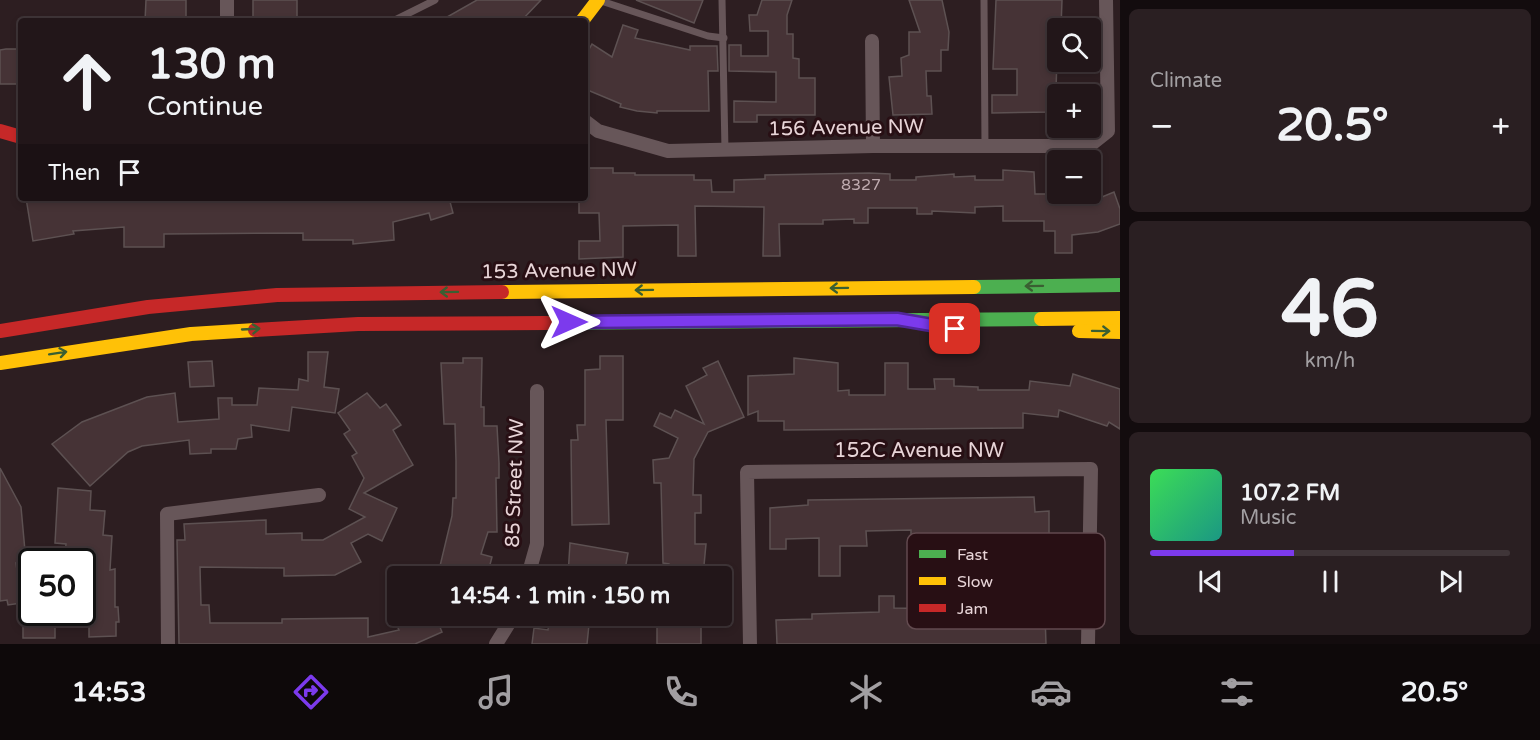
<!DOCTYPE html>
<html lang="en">
<head>
<meta charset="utf-8">
<style>
	:root { --surface:#221619; --page:#2a1f22; --text:#f1f3f6; --muted:#a29fa2; --line:#3f3538; --accent:#7c3aed }
	body { margin:0; font-family:"Varela Round",sans-serif; background:var(--page); color:var(--text); height:100vh; display:flex; flex-direction:column; font-size:22px; white-space:nowrap }
	* { box-sizing:border-box; margin:0 }
	p { font-size:20px; color:var(--muted) }
	.icon { flex:none; width:33px; height:33px; fill:none; stroke:currentColor; stroke-width:2; stroke-linecap:round; stroke-linejoin:round }
	.map { position:relative; flex:1; overflow:hidden }
	.details { display:flex; flex-direction:column; gap:9px; padding:9px; background:#130c0e; width:420px }
	.details>* { flex:none }
	.banner { position:absolute; left:18px; top:18px; width:570px; height:183px; border-radius:6px; box-shadow:0 3px 9px #0003,0 0 0 2px var(--line); background:#221619; color:var(--text); overflow:hidden }
	.tools { position:absolute; left:1047px; top:18px; display:grid; gap:12px }
	.tools a { display:grid; place-items:center; width:54px; height:54px; border-radius:6px; background:var(--surface); box-shadow:0 3px 9px #0003,0 0 0 2px var(--line); font-size:30px }
	.speed { position:absolute; left:18px; top:548px; display:flex; gap:12px; font-size:30px; font-weight:700; text-align:center }
	.speed>* { display:grid; place-content:center; width:78px; height:78px; border-radius:50%; background:var(--surface); box-shadow:0 3px 9px #0003,0 0 0 2px var(--line); line-height:1 }
	.speed .limit { border:3px solid #111; border-radius:9px; background:#fff; color:#111 }
	.pin { position:absolute; display:grid; place-items:center; width:51px; height:51px; color:#fff; margin:-26px; border-radius:12px; box-shadow:0 3px 9px #0006 }
	.me { position:absolute; width:66px; margin:-33px; rotate:90deg; stroke-linejoin:round; filter:drop-shadow(0 0 4px #0008) }
	.turn { display:flex; align-items:center; gap:21px; height:126px; padding:0 30px; font-size:27px }
	.turn .icon { width:78px; height:78px; stroke-width:2.5 }
	.turn b { display:block; font-size:42px; line-height:51px }
	.then { display:flex; align-items:center; height:57px; padding:0 30px; background:#0003; gap:12px; font-size:22px }
	.big { font-size:45px; font-weight:700; line-height:1.1 }
	.details .tile { flex:1; display:flex; flex-direction:column; justify-content:center; gap:9px; min-width:0; padding:0 21px; border-radius:9px; background:var(--page) }
	.details .dial { align-items:center; gap:0 }
	.dial b { font-size:78px; line-height:1 }
	.song { display:flex; align-items:center; gap:18px }
	.cover { width:72px; height:72px; border-radius:9px; background:linear-gradient(135deg,hsl(130 70% 55%),hsl(170 70% 35%)) }
	.played { height:6px; border-radius:3px; background:linear-gradient(90deg,var(--accent) 40%,var(--line) 40%) }
	.keys { display:flex; justify-content:space-around; direction:ltr }
	.heat { display:flex; justify-content:space-between; align-items:center; font-size:33px; direction:ltr }
	.trip { position:absolute; left:387px; top:566px; width:345px; height:60px; border-radius:6px; background:var(--surface); box-shadow:0 3px 9px #0003,0 0 0 2px var(--line); font-weight:700; line-height:60px; text-align:center }
	.tab-bar { display:flex; height:96px; justify-content:space-around; align-items:center; background:#0e090a; color:var(--muted) }
	.tab-bar .icon { width:42px; height:42px }
	.tab-bar .active { color:var(--accent) }
	.tab-bar b { font-size:27px; color:var(--text) }
	main { display:flex; flex:1; min-height:0 }
	.map>svg:first-child { display:block }
	.building { fill:#463336; stroke:#5d5152; stroke-width:1.5 }
	.lines { fill:none; stroke-linecap:round; stroke-linejoin:round }
	.lane { stroke:#675659; stroke-width:7 }
	.street { stroke:#675659; stroke-width:14 }
	.fast { stroke:#4caf50; stroke-width:14 }
	.slow { stroke:#ffc107; stroke-width:14 }
	.jam { stroke:#c62828; stroke-width:14 }
	.oneway { stroke:#3a5f32 }
	.route-casing { stroke:#51269a; stroke-width:15 }
	.route { stroke:#7c3aed; stroke-width:10 }
	.labels { text-anchor:middle; dominant-baseline:central; stroke-width:6; stroke-linejoin:round; paint-order:stroke }
	.number-label { font-size:16px; fill:#c0acb0 }
	.street-label { font-size:20px; fill:#e8d5d8; stroke:#280f14 }
	.key { fill:#280f14; stroke:#624a4f; stroke-width:1.5 }
	.key-label { font-size:16px; fill:#e8d5d8 }
</style>
</head>
<body>
<main>
<div class="map">
<svg width="1120" height="644" viewBox="0 0 1120 644">
	<rect width="100%" height="100%" fill="#2d1e21"/>
	<g class="building">
		<path d="M146 0H186V21H145Z"/>
		<path d="M253 0H297V21L253 18Z"/>
		<path d="M477 0H541L521 21H440Z"/>
		<path d="M636 0H703L694 23Z"/>
		<path d="M762 0H792L787 15V34H793V58L799 59V78H815V115H757V122H734V101L776 102V72L729 71V45H741V56H768V31H750L749 15H757Z"/>
		<path d="M909 0H942L949 32 948 50H941V71H926L927 96H931L932 114 893 115 889 77 902 76 901 58 909 55V32H920Z"/>
		<path d="M996 0H1062L1061 28H1058L1056 89 1052 90V112L992 113V95H1017V69H993Z"/>
		<path d="M623 25 638 30 635 38 690 50V46H717L718 71H708L709 111H657V113L637 111 620 107 621 104 585 89V56L592 44 612 57Z"/>
		<path d="M6 49H21V84H0V50Z"/>
		<path d="M585 168H613V173H635V175H694V180H711L712 192H734V180L765 179V175L869 173 890 174V180H916V177L954 174V177L975 176V180H1003V170L1034 172 1035 194H1062V199L1102 197 1114 192 1120 209V224L1098 232 1072 235V253H1055V231H1044V221H1003V206L975 207V213L932 211V214H917V208H868V223H854V219L823 220V224H779L780 256H763L764 207 695 206 696 256H678V225L623 226V257L579 259V241H600L599 213H579V198H585Z"/>
		<path d="M26 198H449L453 213 431 220 429 213 393 222 394 240 353 244V240H303V233L164 234V247H124V227L73 231 74 234 33 241Z"/>
		<path d="M308 352H328L324 387 339 389 335 413 292 407 289 431 251 425 252 437 238 439 236 449H211V453L190 454 189 440 142 446 128 452 90 486 52 444 82 422 147 397 175 393 178 422 219 419 218 398H232V405H257L259 388 298 390 299 379 308 381Z"/>
		<path d="M600 356H623V420H606L609 524 572 525 571 440H578L577 425H585V370L600 369Z"/>
		<path d="M463 358H482L481 407H484V426H497L499 463V478H496L497 532H488L481 554 492 557 487 576H477L440 566 452 516 453 498H456V461L455 424H444L441 363H463Z"/>
		<path d="M794 358 838 363V391L849 390V395H885V363H908V389H935L934 379H954V386L978 387V390H1029L1030 381 1070 386 1073 374 1120 389V429L1109 422 1107 426 1059 410 1058 417 1023 413V428L784 430V421H758V411L748 415V376L794 374Z"/>
		<path d="M212 361 214 386 190 387 188 362Z"/>
		<path d="M718 361 744 417 708 432 694 459 693 495H701V513H695V544H706L703 576H669V564L663 563 661 483H654L653 460 669 458 678 438 654 426 660 413 671 418 675 410 704 424 686 386 707 375 703 368Z"/>
		<path d="M367 393 380 408 386 404 401 425 393 430 413 465 364 493 397 508 382 541 368 534 351 543 361 562 335 575 284 576V568L200 567 201 605H209L210 623H282V619L368 618V637L399 630 392 615H435L442 632 415 644H179L177 540H185L184 524 266 520V534L302 533V540H323L365 517 349 509 364 478 352 456 357 453 344 434 350 430 338 413Z"/>
		<path d="M0 468 21 507 26 562 16 563 21 603 8 605 7 600 0 601Z"/>
		<path d="M58 488 91 491 90 510 105 511 103 535 112 536 110 570 115 569V607H118L119 622H116V636L89 637V617H82V561H72V557L65 556 66 544 55 543Z"/>
		<path d="M1034 497 1035 512 1049 511V539L1002 540 1003 574 947 576V542H911V530L866 531 867 546H840V576H819V538L786 539V549H770V508L808 505V500Z"/>
		<path d="M570 543 628 553 625 570 615 568 614 576H568Z"/>
		<path d="M879 596H894V608L945 609V613L1003 611V616L1045 614 1046 644H777L776 620 812 619V614L879 612Z"/>
		<path d="M550 615H590L587 644H532L534 628 548 630Z"/>
		<rect x="657" y="615" width="44" height="29"/>
		<path d="M23 617H41V625H55V638H23Z"/>
	</g>
	<g class="lines">
		<g class="lane">
			<path d="M722 0 725 150"/>
			<path d="M984 0 985 146"/>
			<path d="M601 1 708 36 724 38"/>
			<path d="M393 21 435 0"/>
		</g>
		<g class="street">
			<path d="M227 21V0"/>
			<path d="M872 41 873 146"/>
			<path d="M585 121 598 131 668 151 873 146H1089L1108 131 1106 0"/>
			<path d="M528 576 537 544V391"/>
			<path d="M168 644 167 514 319 495"/>
			<path d="M496 644 514 615"/>
			<path d="M750 644 747 472 1091 469 1088 644"/>
		</g>
		<g class="fast">
			<path d="M974 287 1120 285"/>
			<path d="M547 323 1041 319"/>
		</g>
		<g class="slow">
			<path d="M582 21 598 0"/>
			<path d="M502 292 974 287"/>
			<path d="M1041 319 1120 318"/>
			<path d="M1079 331 1120 332"/>
			<path d="M0 363 191 334 255 330"/>
		</g>
		<g class="jam">
			<path d="M0 131 21 137"/>
			<path d="M255 330 358 324 547 323"/>
			<path d="M0 331 148 307 277 295 502 292"/>
		</g>
	</g>
	<defs><path id="oneway-shaft" d="M-6 0H5M1.5-3L5.5 0L1.5 3" fill="none" stroke-width="1.6" stroke-linecap="round" stroke-linejoin="round" transform="scale(1.5)"/></defs>
	<g class="oneway">
		<use href="#oneway-shaft" transform="translate(1034 286) rotate(179)"/>
		<use href="#oneway-shaft" transform="translate(839 288) rotate(179)"/>
		<use href="#oneway-shaft" transform="translate(644 290) rotate(179)"/>
		<use href="#oneway-shaft" transform="translate(449 292) rotate(179)"/>
		<use href="#oneway-shaft" transform="translate(251 329) rotate(-3)"/>
		<use href="#oneway-shaft" transform="translate(1101 331) rotate(1)"/>
		<use href="#oneway-shaft" transform="translate(58 353) rotate(-9)"/>
	</g>
	<g class="lines">
		<defs>
			<path id="route" d="M569 322 897 319 955 329"/>
		</defs>
		<use href="#route" class="route-casing"/>
		<use href="#route" class="route"/>
	</g>
	<g class="labels">
		<g class="number-label">
			<text x="861" y="185">8327</text>
		</g>
		<g class="street-label">
			<text transform="translate(846 128) rotate(-1)">156 Avenue NW</text>
			<text transform="translate(559 271) rotate(-1)">153 Avenue NW</text>
			<text x="919" y="451">152C Avenue NW</text>
			<text transform="translate(515 483) rotate(-88)">85 Street NW</text>
		</g>
	</g>
	<rect x="907" y="533" width="198" height="96" rx="9" class="key"/>
	<rect x="919" y="550" width="27" height="8" fill="#4caf50"/>
	<rect x="919" y="577" width="27" height="8" fill="#ffc107"/>
	<rect x="919" y="604" width="27" height="8" fill="#c62828"/>
	<g class="key-label">
		<text x="957" y="560">Fast</text>
		<text x="957" y="587">Slow</text>
		<text x="957" y="614">Jam</text>
	</g>
</svg>
<div class="tools">
<a><svg class="icon" aria-label="search" viewBox="0 0 24 24"><circle cx="10" cy="10" r="6"/><path d="M15 15l6 6"/></svg></a>
<a>+</a>
<a>−</a>
</div>
<div class="speed"><div class="limit">50</div></div>
<div class="pin" style="left:955px;top:329px;background:#d93025"><svg class="icon" aria-label="arrive" viewBox="0 0 24 24"><path d="M6 21V4h12l-3 4 3 4H6"/></svg></div>
<svg class="me" style="left:569px;top:322px" viewBox="-20 -20 40 40"><path d="M0-17L14 15 0 8-14 15z" fill="#7c3aed" stroke="#fff" stroke-width="4"/></svg>
<div class="trip">14:54 · 1 min · 150 m</div>
<div class="banner">
<div class="turn"><svg class="icon" aria-label="ahead" viewBox="0 0 24 24"><path d="M12 20V5M6 11l6-6 6 6"/></svg><div><b>130 m</b>Continue</div></div>
<div class="then">Then<svg class="icon" aria-label="arrive" viewBox="0 0 24 24"><path d="M6 21V4h12l-3 4 3 4H6"/></svg></div>
</div>
</div>
<section class="details">
<div class="tile"><p>Climate</p>
<div class="heat"><a>−</a><b class="big">20.5°</b><a>+</a></div>
</div>
<div class="tile dial"><b>46</b><p>km/h</p></div>
<div class="tile">
<div class="song"><i class="cover"></i><div><b>107.2 FM</b><p>Music</p></div></div>
<div class="played"></div>
<div class="keys"><svg class="icon" aria-label="previous" viewBox="0 0 24 24"><path d="M18 5L8 12l10 7zM5 5v14"/></svg><svg class="icon" aria-label="pause" viewBox="0 0 24 24"><path d="M8 5v14M16 5v14"/></svg><svg class="icon" aria-label="next" viewBox="0 0 24 24"><path d="M6 5l10 7-10 7zM19 5v14"/></svg></div>
</div>
</section>
</main>
<nav class="tab-bar">
<b>14:53</b>
<svg class="icon active" aria-label="directions" viewBox="0 0 24 24"><path d="M12 3l9 9-9 9-9-9zM9 14v-3h6M13 9l2 2-2 2"/></svg>
<svg class="icon" aria-label="music" viewBox="0 0 24 24"><path d="M9 18V5l10-2v13"/><circle cx="6" cy="18" r="3"/><circle cx="16" cy="16" r="3"/></svg>
<svg class="icon" aria-label="phone" viewBox="0 0 24 24"><path d="M5 4h4l2 5-3 2q2 4 5 5l2-3 5 2v4C11 20 4 13 5 4z"/></svg>
<svg class="icon" aria-label="climate" viewBox="0 0 24 24"><path d="M12 3v18M4 7l16 10M4 17L20 7"/></svg>
<svg class="icon" aria-label="car" viewBox="0 0 24 24"><path d="M5 17H2v-5l4-1 3-4h7l3 4 3 1v5h-3M9 17h6M6 11h13"/><circle cx="7" cy="17" r="2"/><circle cx="17" cy="17" r="2"/></svg>
<svg class="icon" aria-label="filters" viewBox="0 0 24 24"><path d="M4 7h16M4 17h16"/><circle cx="9" cy="7" r="2"/><circle cx="15" cy="17" r="2"/></svg>
<b>20.5°</b>
</nav>
</body>
</html>
